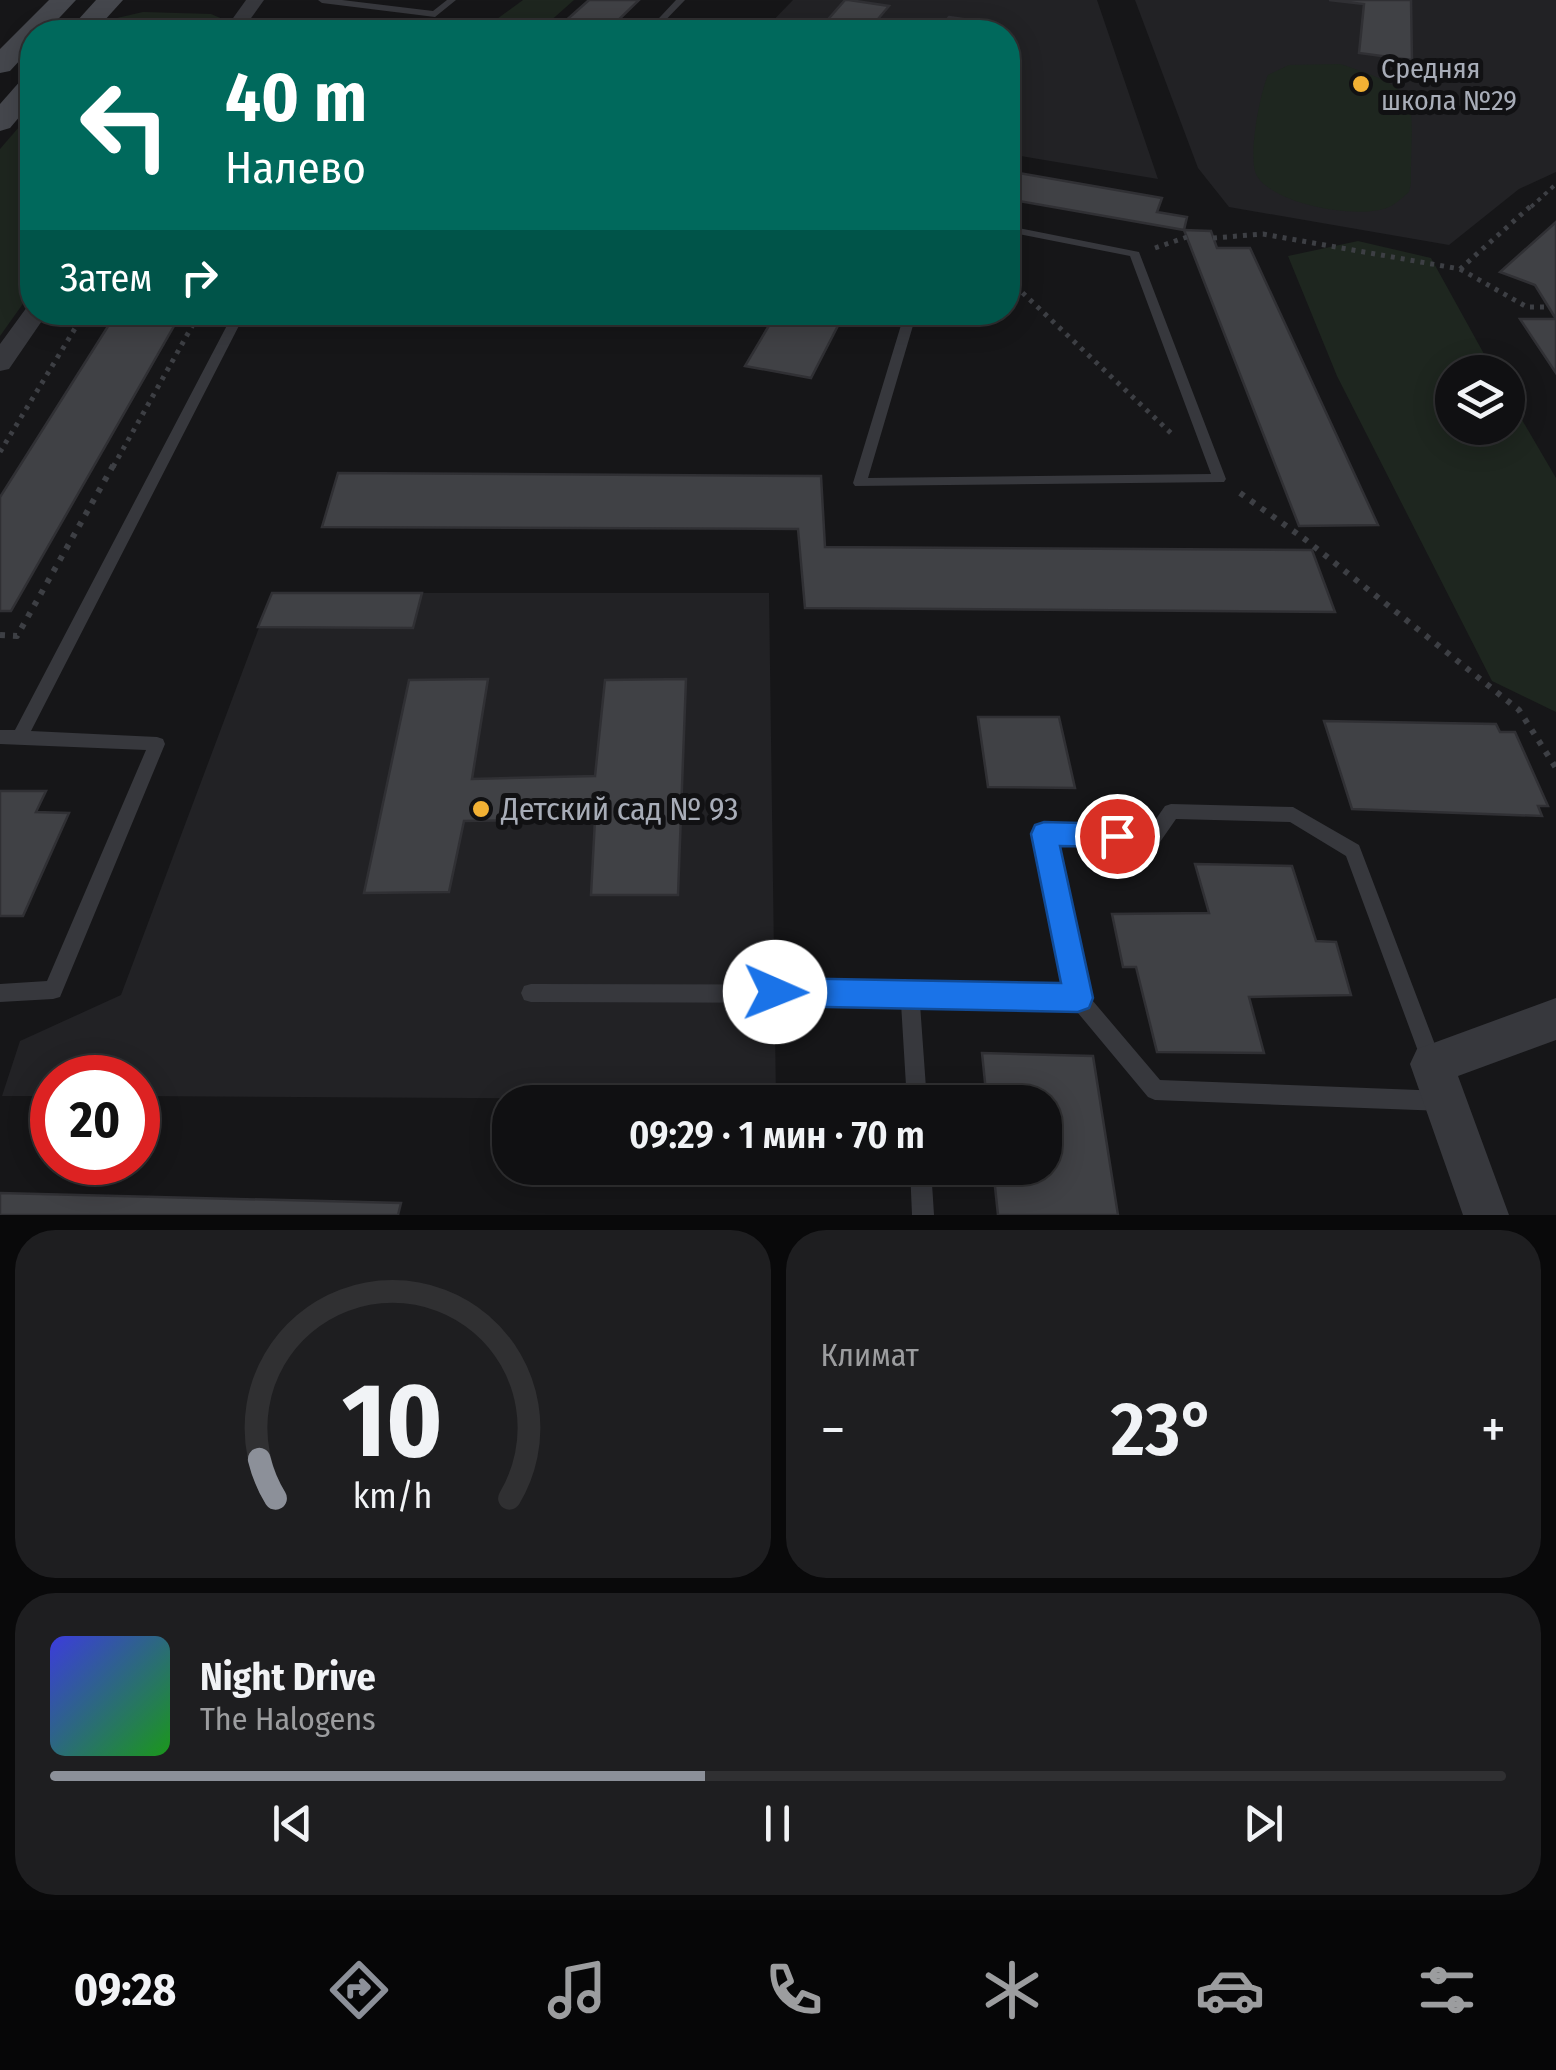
<!DOCTYPE html>
<html lang="ru">
<head>
<meta charset="utf-8">
<style>
	:root { --surface:#101012; --page:#1e1e20; --text:#f1f3f6; --muted:#9c9d9f; --line:#303032; --accent:#8c9099 }
	body { margin:0; font-family:"Fira Sans Condensed",sans-serif; background:var(--page); color:var(--text); height:100vh; display:flex; flex-direction:column; font-size:38px; white-space:nowrap }
	* { box-sizing:border-box; margin:0 }
	p { font-size:32px; color:var(--muted) }
	.icon { flex:none; width:55px; height:55px; fill:none; stroke:currentColor; stroke-width:2; stroke-linecap:round; stroke-linejoin:round }
	.map { position:relative; height:1215px; overflow:hidden }
	.details { display:flex; flex-direction:column; gap:15px; padding:15px; background:#09090a; flex:1 }
	.details>* { flex:none }
	.hud { position:absolute; left:20px; top:20px; width:1000px; height:305px; border-radius:40px; box-shadow:0 5px 25px #0003,0 0 0 2px var(--line); background:#00695c; color:#fff; overflow:hidden }
	.controls { position:absolute; left:1435px; top:355px; display:grid; gap:20px }
	.controls a { display:grid; place-items:center; width:90px; height:90px; border-radius:50%; background:var(--surface); box-shadow:0 5px 25px #0003,0 0 0 2px var(--line); font-size:50px }
	.speed { position:absolute; left:30px; top:1055px; display:flex; gap:20px; font-size:50px; font-weight:700; text-align:center }
	.speed>* { display:grid; place-content:center; width:130px; height:130px; border-radius:50%; background:var(--surface); box-shadow:0 5px 25px #0003,0 0 0 2px var(--line); line-height:1 }
	.speed .limit { border:15px solid #d22; background:#fff; color:#111 }
	.pin { position:absolute; display:grid; place-items:center; width:85px; height:85px; color:#fff; margin:-42px; border:5px solid #fff; border-radius:50%; box-shadow:0 2px 10px #0007 }
	.me { position:absolute; width:110px; margin:-55px; rotate:91deg; stroke-linejoin:round; filter:drop-shadow(0 0 8px #0008) }
	.turn { display:flex; align-items:center; gap:35px; height:210px; padding:0 40px; font-size:45px }
	.turn .icon { width:130px; height:130px; stroke-width:2.5 }
	.turn b { display:block; font-size:70px; line-height:85px }
	.then { display:flex; align-items:center; height:95px; padding:0 40px; background:#0003; gap:20px; font-size:38px }
	.big { font-size:75px; font-weight:600; line-height:1.1 }
	.details .tile { flex:1; display:flex; flex-direction:column; justify-content:center; gap:15px; min-width:0; padding:0 35px; border-radius:40px; background:var(--page) }
	.details .dial { align-items:center; gap:0 }
	.dial svg { height:260px; overflow:visible; fill:none; stroke:var(--line); stroke-width:7; stroke-linecap:round; text-anchor:middle }
	.dial text { fill:var(--text); stroke:none }
	.song { display:flex; align-items:center; gap:30px }
	.cover { width:120px; height:120px; border-radius:15px; background:linear-gradient(135deg,hsl(240 70% 55%),hsl(120 70% 35%)) }
	.played { height:10px; border-radius:5px; background:linear-gradient(90deg,var(--accent) 45%,var(--line) 45%) }
	.keys { display:flex; justify-content:space-around; direction:ltr }
	.heat { display:flex; justify-content:space-between; align-items:center; font-size:55px; direction:ltr }
	.details .tiles { flex:1; display:grid; gap:15px; grid-template-columns:1fr 1fr }
	.tile:last-child { grid-column:span 2 }
	.trip { position:absolute; left:492px; top:1085px; width:570px; height:100px; border-radius:40px; background:var(--surface); box-shadow:0 5px 25px #0003,0 0 0 2px var(--line); font-weight:600; line-height:100px; text-align:center }
	.menu { display:flex; height:160px; justify-content:space-around; align-items:center; background:#060607; color:var(--muted) }
	.menu .icon { width:70px; height:70px }
	.menu .active { color:var(--accent) }
	.menu b { font-size:45px; color:var(--text) }
	.map>svg:first-child { display:block }
	.built { fill:#222225 }
	.green { fill:#1e261f }
	.building { fill:#404145; stroke:#303034; stroke-width:2.5 }
	.lines { fill:none; stroke-linecap:round; stroke-linejoin:round }
	.path-far2 { stroke:#3d3f44; stroke-width:4; stroke-dasharray:4 5; stroke-linecap:butt }
	.path-far1 { stroke:#3d3f44; stroke-width:5; stroke-dasharray:4 6; stroke-linecap:butt }
	.path { stroke:#3d3f44; stroke-width:6; stroke-dasharray:5 8; stroke-linecap:butt }
	.lane { fill:#37383d; fill-rule:evenodd }
	.street { fill:#37383d; fill-rule:evenodd }
	.secondary { fill:#45474d; fill-rule:evenodd }
	.route { fill:#1a73e8; stroke:#114b97; stroke-width:2.5 }
	.poi-dot { fill:#f2b134; stroke:#111113; stroke-width:4 }
	.labels { text-anchor:middle; dominant-baseline:central; stroke-width:10; stroke-linejoin:round; paint-order:stroke }
	.far-poi-label { font-size:28px; fill:#a8adb8; stroke:#111113; text-anchor:start }
	.poi-label { font-size:32px; fill:#a8adb8; stroke:#111113; text-anchor:start }
</style>
</head>
<body>
<div class="map">
<svg width="1556" height="1215" viewBox="0 0 1556 1215">
	<rect width="100%" height="100%" fill="#161618"/>
	<g class="built">
		<path d="M793 0H1097L1158 179 1008 154V32H762Z"/>
		<path d="M1135 0H1556V172L1519 189 1449 245 1229 207 1198 168Z"/>
		<path d="M272 593H769L776 1100 138 1096V1078H52V1096H2L20 1041 121 995Z"/>
	</g>
	<g class="green">
		<path d="M523 0H574L538 32H479Z"/>
		<path d="M143 12 211 14 225 20 226 25 220 32H103L117 18Z"/>
		<path d="M1340 64C1428 92 1410 99 1411 183L1409 192C1403 197 1396 204 1389 207 1360 220 1274 205 1257 176 1247 159 1260 93 1268 75L1289 65Z"/>
		<path d="M32 112V291L0 336V149Z"/>
		<path d="M1358 241 1431 258 1494 372H1452V428H1508V396L1556 478V712L1492 681 1337 376 1288 256Z"/>
	</g>
	<g class="building">
		<path d="M589 0H639L606 32H553Z"/>
		<path d="M845 0H849L889 6 867 32H870H817Z"/>
		<path d="M1329 0H1411L1412 60 1359 53 1364 4Z"/>
		<path d="M949 17 990 23 984 32H936Z"/>
		<path d="M1008 171 1162 198 1157 212 1187 217 1184 230 1008 199Z"/>
		<path d="M1556 222V319L1535 285 1500 272Z"/>
		<path d="M1184 230 1211 231 1217 248H1250L1378 525 1299 526Z"/>
		<path d="M117 312H182L11 611H0V497Z"/>
		<path d="M777 312H845L811 378 745 366Z"/>
		<path d="M1520 319H1556V373Z"/>
		<path d="M338 473 821 476 825 547 1312 550 1335 612 805 608 798 529 322 527Z"/>
		<path d="M272 593H422L413 628 258 627Z"/>
		<path d="M488 679 472 779 595 776 605 680 686 679 678 895H591L595 819 464 821 449 892 364 893 409 680Z"/>
		<path d="M978 717H1059L1075 788 988 787Z"/>
		<path d="M1324 721 1496 724 1500 732H1515L1548 806H1538L1542 816 1352 809Z"/>
		<path d="M0 791H46L36 812 69 813 23 916H0Z"/>
		<path d="M1195 864 1292 866 1316 941 1336 942 1351 995 1249 997 1264 1053 1157 1052 1136 967H1123L1112 914 1209 913Z"/>
		<path d="M982 1053 1093 1056 1118 1215H998L993 1168H1045V1102H987Z"/>
		<path d="M0 1193 401 1203 398 1215H0Z"/>
	</g>
	<g class="lines">
		<path class="path-far2" d="M1531 207 1556 184"/>
		<g class="path-far1">
			<path d="M1213 238 1263 234 1460 269 1533 204"/>
			<path d="M1155 248 1187 237"/>
			<path d="M1460 269 1527 307H1548"/>
			<path d="M1008 279 1174 436"/>
			<path d="M0 452 85 312"/>
			<path d="M113 467 200 312"/>
		</g>
		<g class="path">
			<path d="M1240 493 1306 540 1519 710 1556 768"/>
			<path d="M0 635 17 636 114 464"/>
		</g>
		<g class="lane">
			<path d="M318 0H342L433 11 447 0H456L435 17 322 3Z"/>
			<path d="M676 0H685L654 32H646Z"/>
			<path d="M1008 226 1139 252 1226 479 1224 482 855 486 853 483 905 312H917L868 478 1211 474 1130 256 1008 232Z"/>
			<path d="M234 312H246L31 731 157 737 163 739 165 744 60 997 53 999 0 1002V984L47 981 146 750 0 744V730H15Z"/>
			<path d="M1171 804 1293 807 1359 845 1442 1063 1439 1070 1432 1073 1425 1070 1346 856 1290 822 1176 819 1160 842 1154 845 1054 841 1087 994 1160 1080 1444 1091 1451 1094 1454 1101 1451 1108 1444 1111 1155 1100 1148 1097 1073 1007 920 1004 927 1102H907L901 1003 531 1002 524 1000 521 993 524 986 531 984 910 985 1066 988 1035 833 1038 828 1044 825 1149 829 1165 806Z"/>
			<path d="M910 1168H931L934 1215H912Z"/>
		</g>
		<g class="street">
			<path d="M246 0H264L241 32H223Z"/>
			<path d="M32 305V312H48L9 369 0 371V344L27 307Z"/>
			<path d="M1556 998V1040L1458 1076 1509 1215H1463L1410 1064 1417 1049Z"/>
		</g>
		<g class="secondary">
			<path d="M49 0H76L46 32H32V47L10 71 0 73V49Z"/>
			<path d="M96 0H123L94 32H67Z"/>
			<path d="M32 77V102L10 128 0 131V104L22 79Z"/>
		</g>
	</g>
	<path class="route" d="M1044 822 1117 824 1127 827 1131 836 1127 844 1117 847 1060 846 1093 998 1089 1008 1078 1012 775 1006 764 1002 760 992 764 982 775 978 1061 983 1031 834 1035 825Z"/>
	<g class="poi-dot">
		<circle cx="1361" cy="84" r="10"/>
		<circle cx="481" cy="809" r="10"/>
	</g>
	<g class="labels">
		<g class="far-poi-label">
			<text x="1381" y="68">Средняя<tspan x="1381" dy="32">школа №29</tspan></text>
		</g>
		<g class="poi-label">
			<text x="501" y="809">Детский сад № 93</text>
		</g>
	</g>
</svg>
<div class="controls">
<a><svg class="icon" aria-label="layers" viewBox="0 0 24 24"><path d="M12 4l9 5-9 5-9-5zM3 14l9 5 9-5"/></svg></a>
</div>
<div class="speed"><div class="limit">20</div></div>
<div class="pin" style="left:1117px;top:836px;background:#d93025"><svg class="icon" aria-label="arrive" viewBox="0 0 24 24"><path d="M6 21V4h12l-3 4 3 4H6"/></svg></div>
<svg class="me" style="left:775px;top:992px" viewBox="-20 -20 40 40"><circle r="19" fill="#fff"/><path d="M0-13L10 11 0 6-10 11z" fill="#1a73e8"/></svg>
<div class="trip">09:29 · 1 мин · 70 m</div>
<div class="hud">
<div class="turn"><svg class="icon" aria-label="left" viewBox="0 0 24 24"><path d="M17 20v-9H6M10 6l-5 5 5 5"/></svg><div><b>40 m</b>Налево</div></div>
<div class="then">Затем<svg class="icon" aria-label="right" viewBox="0 0 24 24"><path d="M7 20v-9h11M14 6l5 5-5 5"/></svg></div>
</div>
</div>
<section class="details">
<div class="tiles">
<div class="tile dial"><svg viewBox="0 0 100 80">
<path d="M14 69A42 42 0 1 1 86 69"/>
<path d="M14 69A42 42 0 0 1 9 57" stroke="#8c9099"/>
<text x="50" y="56" font-size="32" font-weight="700">10</text>
<text x="50" y="72" font-size="11">km/h</text>
</svg></div>
<div class="tile"><p>Климат</p>
<div class="heat"><a>−</a><b class="big">23°</b><a>+</a></div>
</div>
<div class="tile">
<div class="song"><i class="cover"></i><div><b>Night Drive</b><p>The Halogens</p></div></div>
<div class="played"></div>
<div class="keys"><svg class="icon" aria-label="previous" viewBox="0 0 24 24"><path d="M18 5L8 12l10 7zM5 5v14"/></svg><svg class="icon" aria-label="pause" viewBox="0 0 24 24"><path d="M8 5v14M16 5v14"/></svg><svg class="icon" aria-label="next" viewBox="0 0 24 24"><path d="M6 5l10 7-10 7zM19 5v14"/></svg></div>
</div>
</div>
</section>
<nav class="menu">
<b>09:28</b>
<svg class="icon active" aria-label="directions" viewBox="0 0 24 24"><path d="M12 3l9 9-9 9-9-9zM9 14v-3h6M13 9l2 2-2 2"/></svg>
<svg class="icon" aria-label="music" viewBox="0 0 24 24"><path d="M9 18V5l10-2v13"/><circle cx="6" cy="18" r="3"/><circle cx="16" cy="16" r="3"/></svg>
<svg class="icon" aria-label="phone" viewBox="0 0 24 24"><path d="M5 4h4l2 5-3 2q2 4 5 5l2-3 5 2v4C11 20 4 13 5 4z"/></svg>
<svg class="icon" aria-label="climate" viewBox="0 0 24 24"><path d="M12 3v18M4 7l16 10M4 17L20 7"/></svg>
<svg class="icon" aria-label="car" viewBox="0 0 24 24"><path d="M5 17H2v-5l4-1 3-4h7l3 4 3 1v5h-3M9 17h6M6 11h13"/><circle cx="7" cy="17" r="2"/><circle cx="17" cy="17" r="2"/></svg>
<svg class="icon" aria-label="filters" viewBox="0 0 24 24"><path d="M4 7h16M4 17h16"/><circle cx="9" cy="7" r="2"/><circle cx="15" cy="17" r="2"/></svg>
</nav>
</body>
</html>
